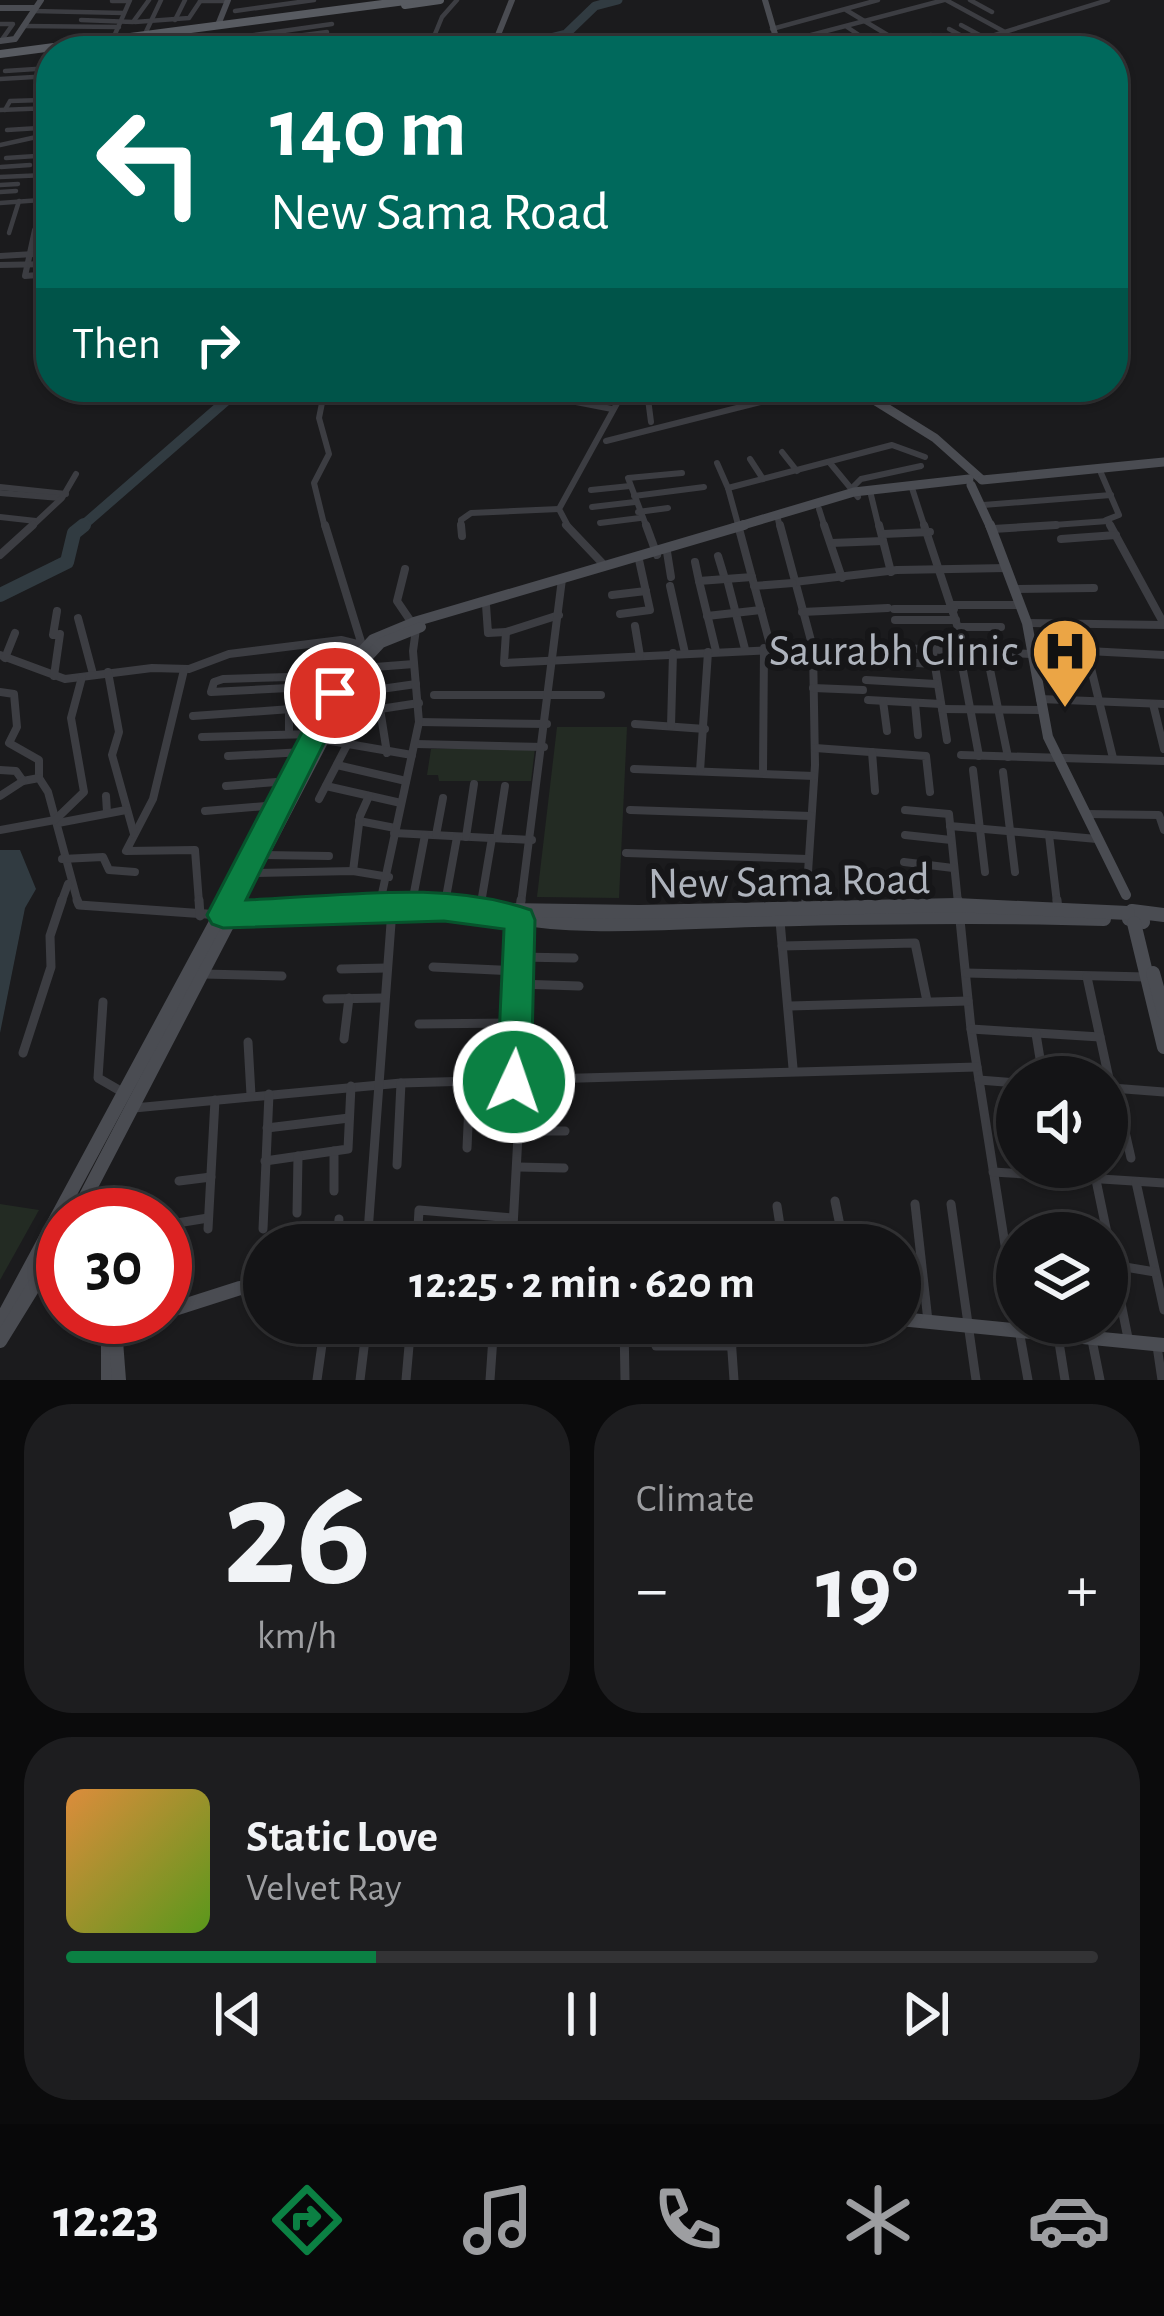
<!DOCTYPE html>
<html lang="en">
<head>
<meta charset="utf-8">
<style>
	:root { --surface:#141416; --page:#1d1d1f; --text:#f1f3f6; --muted:#9d9ea1; --line:#333335; --accent:#0b8043 }
	body { margin:0; font-family:"Alegreya Sans",sans-serif; background:var(--page); color:var(--text); height:100vh; display:flex; flex-direction:column; font-size:45px; white-space:nowrap }
	* { box-sizing:border-box; margin:0 }
	p { font-size:39px; color:var(--muted) }
	.icon { flex:none; width:66px; height:66px; fill:none; stroke:currentColor; stroke-width:2; stroke-linecap:round; stroke-linejoin:round }
	.map { position:relative; height:1380px; overflow:hidden }
	.panel { display:flex; flex-direction:column; gap:24px; padding:24px; background:#0b0b0c; flex:1 }
	.panel>* { flex:none }
	.hud { position:absolute; left:36px; top:36px; width:1092px; height:366px; border-radius:48px; box-shadow:0 3px 9px #0004,0 0 0 3px var(--line); background:#00695c; color:#fff; overflow:hidden }
	.fabs { position:absolute; left:996px; top:1056px; display:grid; gap:24px }
	.fabs a { display:grid; place-items:center; width:132px; height:132px; border-radius:50%; background:var(--surface); box-shadow:0 3px 9px #0004,0 0 0 3px var(--line); font-size:60px }
	.speed { position:absolute; left:36px; top:1188px; display:flex; gap:24px; font-size:60px; font-weight:700; text-align:center }
	.speed>* { display:grid; place-content:center; width:156px; height:156px; border-radius:50%; background:var(--surface); box-shadow:0 3px 9px #0004,0 0 0 3px var(--line); line-height:1 }
	.speed .limit { border:18px solid #d22; background:#fff; color:#111 }
	.pin { position:absolute; display:grid; place-items:center; width:102px; height:102px; color:#fff; margin:-51px; border:6px solid #fff; border-radius:50%; box-shadow:0 3px 12px #0007 }
	.me { position:absolute; width:132px; margin:-66px; rotate:3deg; stroke-linejoin:round; filter:drop-shadow(0 0 9px #0008) }
	.turn { display:flex; align-items:center; gap:42px; height:252px; padding:0 36px; font-size:54px }
	.turn .icon { width:156px; height:156px; stroke-width:2.5 }
	.turn b { display:block; font-size:84px; line-height:102px }
	.then { display:flex; align-items:center; height:114px; padding:0 36px; background:#0003; gap:24px; font-size:45px }
	.big { font-size:90px; font-weight:600; line-height:1.1 }
	.panel .tile { flex:1; display:flex; flex-direction:column; justify-content:center; gap:18px; min-width:0; padding:0 42px; border-radius:48px; background:var(--page) }
	.panel .dial { align-items:center; gap:0 }
	.dial b { font-size:156px; line-height:1 }
	.song { display:flex; align-items:center; gap:36px }
	.cover { width:144px; height:144px; border-radius:18px; background:linear-gradient(135deg,hsl(30 70% 55%),hsl(90 70% 35%)) }
	.played { height:12px; border-radius:6px; background:linear-gradient(90deg,var(--accent) 30%,var(--line) 30%) }
	.keys { display:flex; justify-content:space-around; direction:ltr }
	.heat { display:flex; justify-content:space-between; align-items:center; font-size:66px; direction:ltr }
	.panel .tiles { flex:1; display:grid; gap:24px; grid-template-columns:1fr 1fr }
	.tile:last-child { grid-column:span 2 }
	.trip { position:absolute; left:243px; top:1224px; width:678px; height:120px; border-radius:60px; background:var(--surface); box-shadow:0 3px 9px #0004,0 0 0 3px var(--line); font-weight:600; line-height:120px; text-align:center }
	.menu { display:flex; height:192px; justify-content:space-around; align-items:center; background:#080809; color:var(--muted) }
	.menu .icon { width:84px; height:84px }
	.menu .active { color:var(--accent) }
	.menu b { font-size:54px; color:var(--text) }
	.map>svg:first-child { display:block }
	.green { fill:#232b23 }
	.water { fill:#313b41 }
	.lines { fill:none; stroke-linecap:round; stroke-linejoin:round }
	.river-far2 { stroke:#313b41; stroke-width:9 }
	.river-far1 { stroke:#313b41; stroke-width:10 }
	.river { stroke:#313b41; stroke-width:14 }
	.street-far3 { stroke:#3c3d42; stroke-width:4.5 }
	.street-far2 { stroke:#3c3d42; stroke-width:6 }
	.street-far1 { stroke:#3c3d42; stroke-width:8 }
	.street { stroke:#3c3d42; stroke-width:9 }
	.secondary-far3 { stroke:#4a4c52; stroke-width:6 }
	.secondary-far2 { stroke:#4a4c52; stroke-width:9 }
	.secondary-far1 { stroke:#4a4c52; stroke-width:10 }
	.secondary { stroke:#4a4c52; stroke-width:14 }
	.primary { stroke:#585b61; stroke-width:8 }
	.route { fill:#0b8043; stroke:#07532c; stroke-width:3 }
	.labels { text-anchor:middle; dominant-baseline:central; stroke-width:12; stroke-linejoin:round; paint-order:stroke }
	.poi-label { font-size:45px; fill:#aeb3bc; stroke:#161618; text-anchor:end }
	.street-label { font-size:45px; fill:#aeb3bc; stroke:#161618 }
</style>
</head>
<body>
<div class="map">
<svg width="1164" height="1380" viewBox="0 0 1164 1380">
	<rect width="100%" height="100%" fill="#1b1b1d"/>
	<g class="green">
		<path d="M557 727H627L619 898 537 897Z"/>
		<path d="M535 748 531 781H439L438 775H427L431 749Z"/>
		<path d="M0 1204 39 1210 0 1280Z"/>
	</g>
	<path class="water" d="M0 850H20L36 889 25 908 0 1033Z"/>
	<g class="lines">
		<path class="river-far2" d="M499 51 566 34 595 6 618 0"/>
		<path class="river-far1" d="M80 528 242 387"/>
		<path class="river" d="M0 595 67 562 74 533 84 525"/>
		<g class="street-far3">
			<path d="M946 0 1003 31"/>
			<path d="M970 0 992 12"/>
			<path d="M112 1H129"/>
			<path d="M200 1H227"/>
			<path d="M846 10 896 40 855 51"/>
			<path d="M33 11 124 13"/>
			<path d="M235 11 314 0"/>
			<path d="M81 20 133 22 149 0"/>
			<path d="M175 20 185 0"/>
			<path d="M135 22 189 18 201 0"/>
			<path d="M0 24H13L1 41"/>
			<path d="M961 25 985 38"/>
			<path d="M23 26 119 27"/>
			<path d="M847 27 874 45"/>
			<path d="M772 29 878 0"/>
			<path d="M949 29 973 42"/>
			<path d="M931 35 954 48"/>
			<path d="M144 36 161 0"/>
			<path d="M798 40 814 51"/>
			<path d="M896 40 913 38 943 51"/>
			<path d="M112 41 130 0"/>
			<path d="M147 41 154 48 209 45"/>
			<path d="M213 41 332 24"/>
			<path d="M130 43 132 51"/>
			<path d="M777 44 944 0"/>
			<path d="M220 46 327 32"/>
			<path d="M273 46 325 39"/>
			<path d="M234 51 272 45"/>
			<path d="M428 51 442 17 457 0"/>
			<path d="M943 51 1108 0"/>
			<path d="M5 71 51 68"/>
			<path d="M0 79 51 76"/>
			<path d="M0 110 51 108"/>
			<path d="M5 110 10 101 43 100"/>
			<path d="M7 130 39 128"/>
			<path d="M0 145 41 136"/>
			<path d="M6 158 51 155"/>
			<path d="M1 167 30 165"/>
			<path d="M0 177 46 175"/>
			<path d="M0 185 18 184"/>
			<path d="M0 192 16 191"/>
			<path d="M0 203 41 200"/>
			<path d="M9 233 19 201"/>
			<path d="M35 233C42 202 63 155 38 130L51 85"/>
		</g>
		<g class="street-far2">
			<path d="M35 230 25 276 51 274"/>
			<path d="M0 256 51 253"/>
			<path d="M0 265 51 264"/>
			<path d="M579 387 619 396"/>
			<path d="M324 393 319 418 329 454 314 483 325 528"/>
			<path d="M616 400 648 399 651 422"/>
			<path d="M571 401 612 409"/>
			<path d="M606 441 820 387"/>
			<path d="M782 452 797 471"/>
			<path d="M750 459 763 479"/>
			<path d="M717 463 728 488"/>
			<path d="M830 463 858 497"/>
			<path d="M1101 473 1119 515 1106 520"/>
			<path d="M911 485 925 528"/>
			<path d="M0 487 66 494"/>
			<path d="M851 489 861 479 921 466"/>
			<path d="M591 490 630 486"/>
			<path d="M0 493 60 498"/>
			<path d="M871 495 879 528"/>
			<path d="M634 496 704 487"/>
			<path d="M983 505 1111 495"/>
			<path d="M592 507 635 502"/>
			<path d="M819 509 825 528"/>
			<path d="M638 512 668 508"/>
			<path d="M777 515 780 528"/>
			<path d="M0 517 36 521"/>
			<path d="M600 523 640 518"/>
			<path d="M30 528 62 498 76 474"/>
			<path d="M461 528V520L471 513 559 509"/>
			<path d="M569 528 559 509 626 387"/>
			<path d="M647 528 628 478 682 473"/>
			<path d="M739 528 728 488 892 445 925 457"/>
			<path d="M1013 528 1108 521 1112 528"/>
		</g>
		<g class="street-far1">
			<path d="M325 525 362 645"/>
			<path d="M461 525 462 536"/>
			<path d="M566 525 605 566"/>
			<path d="M646 525 657 555"/>
			<path d="M738 525 771 648"/>
			<path d="M780 525 813 648 815 765 806 903"/>
			<path d="M824 525 842 578"/>
			<path d="M879 525 891 572"/>
			<path d="M924 525 965 649"/>
			<path d="M1110 525 1164 624"/>
			<path d="M993 529 1056 525"/>
			<path d="M883 534 930 532"/>
			<path d="M1061 539 1116 535"/>
			<path d="M831 543 883 541"/>
			<path d="M667 552 671 577"/>
			<path d="M0 555 33 525"/>
			<path d="M718 556 725 579"/>
			<path d="M695 562 699 581"/>
			<path d="M727 579 745 649"/>
			<path d="M794 582 897 570 1007 568"/>
			<path d="M670 586 685 653"/>
			<path d="M754 586 793 583"/>
			<path d="M1015 589 1094 588"/>
			<path d="M612 595 646 591"/>
			<path d="M486 605 488 633 506 632"/>
			<path d="M953 605H1020"/>
			<path d="M894 609H954"/>
			<path d="M802 612 888 608"/>
			<path d="M620 614 650 610 639 560"/>
			<path d="M559 615 506 632 504 663 858 646 1031 654"/>
			<path d="M707 616 761 610"/>
			<path d="M78 618 93 674"/>
			<path d="M895 620H956"/>
			<path d="M1028 623 1164 625"/>
			<path d="M635 626 640 656"/>
			<path d="M958 627H1001"/>
			<path d="M932 647 947 740"/>
			<path d="M1031 648 1164 655"/>
			<path d="M959 649 979 756"/>
			<path d="M986 650 1008 757"/>
			<path d="M716 651 699 581 752 577"/>
			<path d="M1087 652 1113 758"/>
			<path d="M0 655 65 679 152 668 189 669 229 654 341 640 365 646"/>
			<path d="M5 658 15 633"/>
			<path d="M865 660 934 664"/>
			<path d="M362 668 414 664"/>
			<path d="M184 670 153 799 126 851 195 850 199 903"/>
			<path d="M108 672 119 732 112 755 134 834"/>
			<path d="M54 676 60 634 53 635 57 611"/>
			<path d="M289 677V688L211 692 214 682 223 679Z"/>
			<path d="M866 680 936 684"/>
			<path d="M289 688V731"/>
			<path d="M813 688 863 690"/>
			<path d="M377 690 387 753"/>
			<path d="M0 692 14 694 17 727 9 743 39 760V778"/>
			<path d="M346 694 416 684"/>
			<path d="M434 695H601"/>
			<path d="M1040 699 1164 704"/>
			<path d="M868 700 941 704"/>
			<path d="M883 701 887 731"/>
			<path d="M915 703 918 735"/>
			<path d="M1153 704 1164 749"/>
			<path d="M380 709 419 703"/>
			<path d="M942 709 1041 710"/>
			<path d="M193 716 291 709"/>
			<path d="M419 722 547 724"/>
			<path d="M635 724 705 729"/>
			<path d="M671 726 673 653"/>
			<path d="M202 737 314 734"/>
			<path d="M325 740 412 755"/>
			<path d="M416 744 544 747"/>
			<path d="M815 748 926 756 930 792"/>
			<path d="M872 752 875 791"/>
			<path d="M961 755 1164 761"/>
			<path d="M228 756 304 752"/>
			<path d="M337 765 406 781"/>
			<path d="M634 769 814 776"/>
			<path d="M0 770 16 771 23 781 39 778 48 792 78 903"/>
			<path d="M973 770 985 872"/>
			<path d="M700 771 708 652"/>
			<path d="M763 772 764 648"/>
			<path d="M1003 772 1015 872"/>
			<path d="M226 786 289 781"/>
			<path d="M326 786 401 803"/>
			<path d="M0 796 23 781"/>
			<path d="M106 796 107 812"/>
			<path d="M319 799 347 745"/>
			<path d="M630 810 811 816"/>
			<path d="M905 810 949 814 958 903"/>
			<path d="M205 811 277 805"/>
			<path d="M1086 814 1159 815 1164 830"/>
			<path d="M359 821 395 828"/>
			<path d="M58 823 126 810"/>
			<path d="M950 826 1097 839"/>
			<path d="M0 830 55 820 84 792 71 718 82 677"/>
			<path d="M394 833 532 840"/>
			<path d="M436 835 443 798"/>
			<path d="M905 835 951 840"/>
			<path d="M1049 835 1057 903"/>
			<path d="M466 837 474 784"/>
			<path d="M497 838 505 786"/>
			<path d="M626 853 808 859"/>
			<path d="M264 855 329 856"/>
			<path d="M62 859 103 857 109 870 135 872"/>
			<path d="M904 862 953 868"/>
			<path d="M353 871 360 816 369 796"/>
			<path d="M256 873 353 871 389 877"/>
			<path d="M61 903 68 884"/>
			<path d="M380 903 419 722 413 651 416 629 397 601 405 569"/>
			<path d="M412 903 425 835"/>
			<path d="M445 903 457 837"/>
			<path d="M481 903 492 838"/>
			<path d="M521 903 562 579"/>
		</g>
		<g class="street">
			<path d="M77 900 79 905 220 915"/>
			<path d="M199 900 200 916"/>
			<path d="M958 900 971 1029 1017 1321"/>
			<path d="M1057 900 1058 910"/>
			<path d="M379 906 380 900"/>
			<path d="M444 907 445 900"/>
			<path d="M480 908 481 900"/>
			<path d="M520 908 521 900"/>
			<path d="M411 909 413 900"/>
			<path d="M805 911 806 900"/>
			<path d="M780 921 793 1068"/>
			<path d="M782 946 915 943 927 1001"/>
			<path d="M519 957 574 958"/>
			<path d="M433 967 518 971"/>
			<path d="M341 969 387 968"/>
			<path d="M966 973 1147 977"/>
			<path d="M203 974 282 976"/>
			<path d="M1087 977 1111 1088"/>
			<path d="M518 984 579 986"/>
			<path d="M327 999 384 998"/>
			<path d="M103 1002 98 1078 124 1093"/>
			<path d="M790 1006 968 1001"/>
			<path d="M419 1024 517 1023"/>
			<path d="M971 1029 1100 1037"/>
			<path d="M1036 1034 1043 1077"/>
			<path d="M344 1039 349 998"/>
			<path d="M248 1042 251 1095"/>
			<path d="M23 1053 51 967 50 936 62 900"/>
			<path d="M979 1080 1017 1083"/>
			<path d="M514 1081 520 920"/>
			<path d="M1011 1083 1017 1113"/>
			<path d="M1112 1088 1164 1092"/>
			<path d="M1115 1088 1131 1158"/>
			<path d="M134 1108 401 1083 977 1067"/>
			<path d="M267 1128 349 1118"/>
			<path d="M520 1131H565"/>
			<path d="M467 1148 470 1081"/>
			<path d="M334 1151V1191"/>
			<path d="M265 1161 348 1149 351 1086"/>
			<path d="M397 1165 401 1083"/>
			<path d="M518 1167 564 1168"/>
			<path d="M993 1172 1164 1183"/>
			<path d="M1096 1180 1107 1233"/>
			<path d="M179 1181 211 1177"/>
			<path d="M1136 1182 1164 1310"/>
			<path d="M835 1201 844 1245"/>
			<path d="M915 1204 928 1321"/>
			<path d="M951 1204 976 1380"/>
			<path d="M777 1206 783 1245"/>
			<path d="M297 1213 298 1156"/>
			<path d="M165 1225 208 1218"/>
			<path d="M208 1229 215 1100"/>
			<path d="M263 1229 269 1094"/>
			<path d="M1107 1234 1129 1343"/>
			<path d="M337 1245 339 1219"/>
			<path d="M367 1245 392 910"/>
			<path d="M417 1245 419 1210 513 1218"/>
			<path d="M512 1245 521 1081"/>
			<path d="M1113 1265 1155 1272"/>
			<path d="M624 1323 625 1380"/>
			<path d="M730 1323 734 1380"/>
			<path d="M1019 1330 1028 1380"/>
			<path d="M1058 1336 1065 1380"/>
			<path d="M1092 1340 1100 1380"/>
			<path d="M656 1346H732"/>
			<path d="M1157 1346 1162 1380"/>
			<path d="M317 1380 325 1323"/>
			<path d="M360 1380 367 1323"/>
			<path d="M406 1380 411 1323"/>
			<path d="M490 1380 494 1323"/>
		</g>
		<g class="secondary-far3">
			<path d="M512 0 496 40 516 51"/>
			<path d="M765 0 780 51"/>
			<path d="M0 8H35"/>
			<path d="M218 25 228 0"/>
			<path d="M0 41 15 39 41 0"/>
		</g>
		<g class="secondary-far2">
			<path d="M853 387 935 438 981 479"/>
			<path d="M982 480 1164 462"/>
			<path d="M971 485 991 528"/>
			<path d="M733 528 854 492 969 479"/>
		</g>
		<g class="secondary-far1">
			<path d="M990 525 1027 623 1048 737 1126 895"/>
			<path d="M226 903 351 663 373 639 414 622 744 525"/>
			<path d="M239 903 366 659 381 643 421 627"/>
		</g>
		<g class="secondary">
			<path d="M488 912C568 932 671 922 754 920 871 917 987 915 1104 919"/>
			<path d="M1139 912 1143 922 1129 919 1132 911 1164 915"/>
			<path d="M232 914 379 908 639 912 956 905 1128 913"/>
			<path d="M1134 923 1164 1047"/>
			<path d="M1153 973 1164 1013"/>
			<path d="M76 1215 240 900"/>
			<path d="M165 1312 240 1288 264 1289"/>
			<path d="M105 1317 115 1328 149 1317"/>
			<path d="M900 1319 1164 1345"/>
			<path d="M0 1323 228 900"/>
			<path d="M108 1324V1380"/>
			<path d="M115 1328 119 1380"/>
			<path d="M0 1341 63 1239"/>
		</g>
		<g class="primary">
			<path d="M405 5 440 0"/>
			<path d="M0 54 413 0"/>
		</g>
	</g>
	<path class="route" d="M335 683 349 693 246 900C338 897 443 879 531 910L535 920 531 1082 526 1093 514 1098 502 1093 497 1082 504 929 444 921 223 928 212 924 207 915 326 686Z"/>
	<defs>
		<symbol id="hospital-pin" viewBox="-11 -11 22 30"><path d="M0 17L-7.5 6A9.5 9.5 0 1 1 7.5 6Z" fill="#eba545" stroke="#161618"/><path d="M-5-5h3v3.5h4V-5h3V5h-3V1.5h-4V5h-3Z" fill="#111"/></symbol>
	</defs>
	<g fill-rule="evenodd">
		<use href="#hospital-pin" x="1027" y="613" width="76" height="104"/>
	</g>
	<g class="labels">
		<g class="poi-label">
			<text x="1018" y="651">Saurabh Clinic</text>
		</g>
		<g class="street-label">
			<text transform="translate(789 882) rotate(-1)">New Sama Road</text>
		</g>
	</g>
</svg>
<div class="fabs">
<a><svg class="icon" aria-label="sound" viewBox="0 0 24 24"><path d="M4 9h4l5-4v14l-5-4H4zM17 9q2 3 0 6"/></svg></a>
<a><svg class="icon" aria-label="layers" viewBox="0 0 24 24"><path d="M12 4l9 5-9 5-9-5zM3 14l9 5 9-5"/></svg></a>
</div>
<div class="speed"><div class="limit">30</div></div>
<div class="pin" style="left:335px;top:693px;background:#d93025"><svg class="icon" aria-label="arrive" viewBox="0 0 24 24"><path d="M6 21V4h12l-3 4 3 4H6"/></svg></div>
<svg class="me" style="left:514px;top:1082px" viewBox="-20 -20 40 40"><circle r="17" fill="#0b8043" stroke="#fff" stroke-width="3"/><path d="M0-11L8 9 0 5-8 9z" fill="#fff"/></svg>
<div class="trip">12:25 · 2 min · 620 m</div>
<div class="hud">
<div class="turn"><svg class="icon" aria-label="left" viewBox="0 0 24 24"><path d="M17 20v-9H6M10 6l-5 5 5 5"/></svg><div><b>140 m</b>New Sama Road</div></div>
<div class="then">Then<svg class="icon" aria-label="right" viewBox="0 0 24 24"><path d="M7 20v-9h11M14 6l5 5-5 5"/></svg></div>
</div>
</div>
<section class="panel">
<div class="tiles">
<div class="tile dial"><b>26</b><p>km/h</p></div>
<div class="tile"><p>Climate</p>
<div class="heat"><a>−</a><b class="big">19°</b><a>+</a></div>
</div>
<div class="tile">
<div class="song"><i class="cover"></i><div><b>Static Love</b><p>Velvet Ray</p></div></div>
<div class="played"></div>
<div class="keys"><svg class="icon" aria-label="previous" viewBox="0 0 24 24"><path d="M18 5L8 12l10 7zM5 5v14"/></svg><svg class="icon" aria-label="pause" viewBox="0 0 24 24"><path d="M8 5v14M16 5v14"/></svg><svg class="icon" aria-label="next" viewBox="0 0 24 24"><path d="M6 5l10 7-10 7zM19 5v14"/></svg></div>
</div>
</div>
</section>
<nav class="menu">
<b>12:23</b>
<svg class="icon active" aria-label="directions" viewBox="0 0 24 24"><path d="M12 3l9 9-9 9-9-9zM9 14v-3h6M13 9l2 2-2 2"/></svg>
<svg class="icon" aria-label="music" viewBox="0 0 24 24"><path d="M9 18V5l10-2v13"/><circle cx="6" cy="18" r="3"/><circle cx="16" cy="16" r="3"/></svg>
<svg class="icon" aria-label="phone" viewBox="0 0 24 24"><path d="M5 4h4l2 5-3 2q2 4 5 5l2-3 5 2v4C11 20 4 13 5 4z"/></svg>
<svg class="icon" aria-label="climate" viewBox="0 0 24 24"><path d="M12 3v18M4 7l16 10M4 17L20 7"/></svg>
<svg class="icon" aria-label="car" viewBox="0 0 24 24"><path d="M5 17H2v-5l4-1 3-4h7l3 4 3 1v5h-3M9 17h6M6 11h13"/><circle cx="7" cy="17" r="2"/><circle cx="17" cy="17" r="2"/></svg>
</nav>
</body>
</html>
